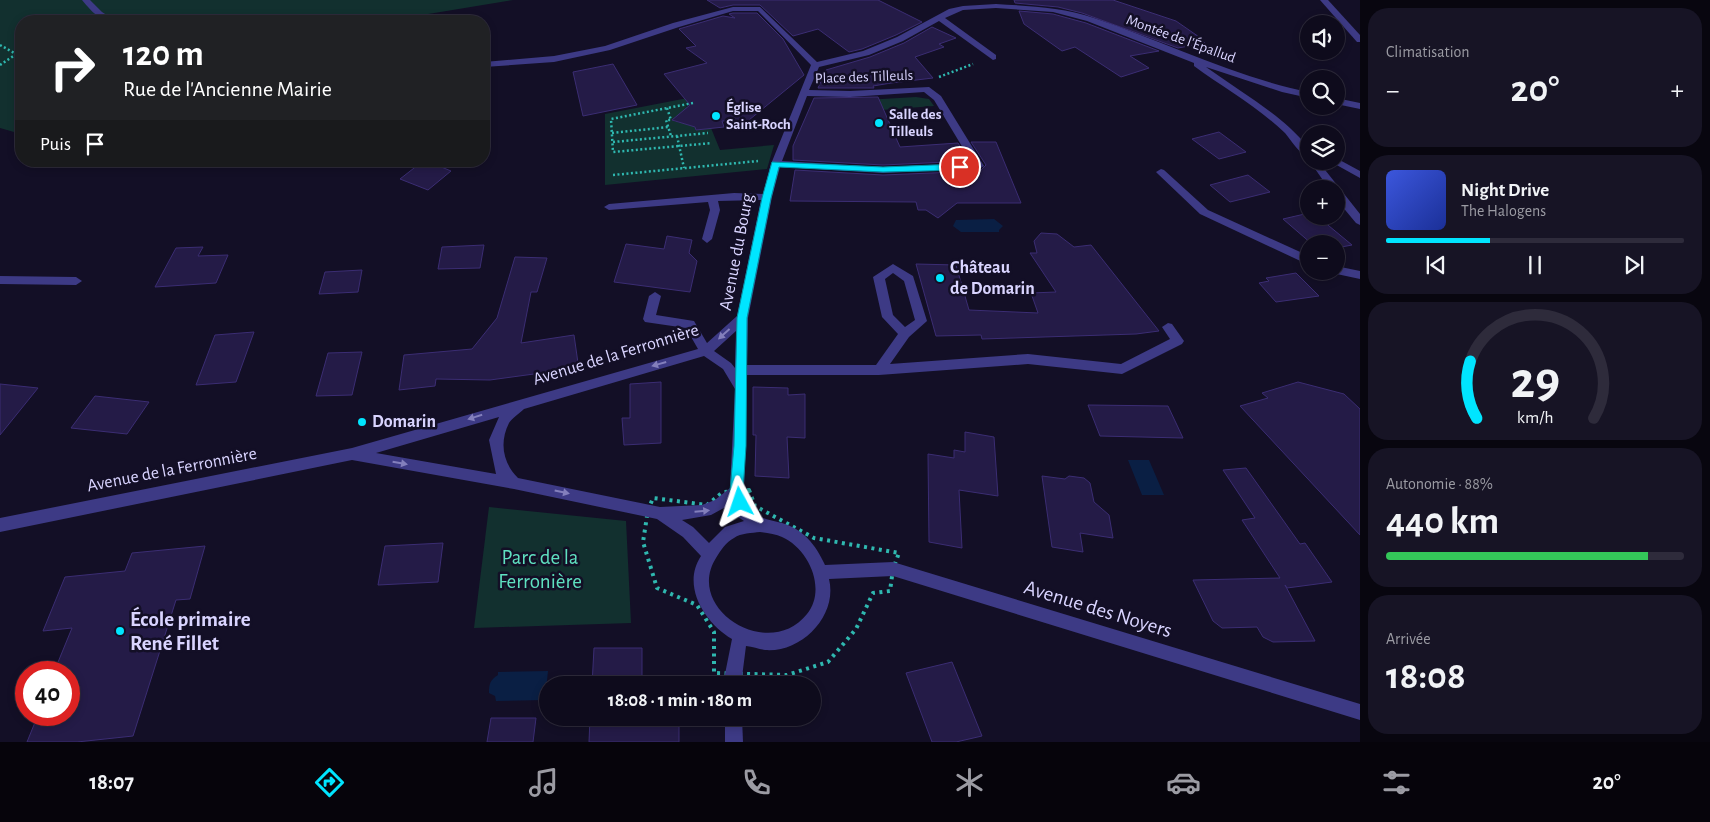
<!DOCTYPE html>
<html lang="fr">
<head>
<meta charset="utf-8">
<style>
	:root { --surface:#0e0b1c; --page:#171425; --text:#f1f3f6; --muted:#9b9ba3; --line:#2e2b3b; --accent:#00e5ff }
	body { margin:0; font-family:"Alegreya Sans",sans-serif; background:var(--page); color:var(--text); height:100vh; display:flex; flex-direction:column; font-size:19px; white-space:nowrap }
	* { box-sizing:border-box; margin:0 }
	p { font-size:16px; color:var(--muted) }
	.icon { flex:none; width:28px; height:28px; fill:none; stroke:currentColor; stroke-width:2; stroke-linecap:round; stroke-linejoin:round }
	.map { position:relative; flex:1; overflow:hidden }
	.panel { display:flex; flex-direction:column; gap:8px; padding:8px; background:#08060f; width:350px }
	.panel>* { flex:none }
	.hud { position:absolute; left:15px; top:15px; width:475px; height:152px; border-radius:20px; box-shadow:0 2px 8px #0003,0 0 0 1px var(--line); background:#202124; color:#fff; overflow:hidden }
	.controls { position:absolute; left:1300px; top:15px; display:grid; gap:10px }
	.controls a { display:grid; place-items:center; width:45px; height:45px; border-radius:50%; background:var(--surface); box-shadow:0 2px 8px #0003,0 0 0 1px var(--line); font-size:25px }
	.speed { position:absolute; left:15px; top:661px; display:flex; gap:10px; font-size:25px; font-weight:700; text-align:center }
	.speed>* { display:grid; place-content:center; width:65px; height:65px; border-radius:50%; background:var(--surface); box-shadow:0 2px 8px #0003,0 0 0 1px var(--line); line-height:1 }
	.speed .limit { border:8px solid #d22; background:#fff; color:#111 }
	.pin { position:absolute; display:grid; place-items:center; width:42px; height:42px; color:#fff; margin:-21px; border:2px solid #fff; border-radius:50%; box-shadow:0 1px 5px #0007 }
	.me { position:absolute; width:55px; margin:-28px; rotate:355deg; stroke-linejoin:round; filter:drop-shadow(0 0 4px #0008) }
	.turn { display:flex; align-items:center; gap:18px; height:105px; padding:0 25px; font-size:22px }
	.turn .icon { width:65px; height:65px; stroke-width:2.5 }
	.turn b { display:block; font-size:35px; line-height:42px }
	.then { display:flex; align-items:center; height:48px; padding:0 25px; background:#0003; gap:10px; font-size:19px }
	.big { font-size:38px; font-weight:700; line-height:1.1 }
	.panel .card { flex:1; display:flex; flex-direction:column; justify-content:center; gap:8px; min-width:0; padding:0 18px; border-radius:20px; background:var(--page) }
	.panel .dial { align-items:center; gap:0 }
	.dial svg { height:130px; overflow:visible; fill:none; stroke:var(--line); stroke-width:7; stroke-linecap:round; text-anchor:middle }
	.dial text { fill:var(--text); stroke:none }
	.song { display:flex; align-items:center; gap:15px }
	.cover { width:60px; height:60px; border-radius:8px; background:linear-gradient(135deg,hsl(230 70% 55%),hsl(230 70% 35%)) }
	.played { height:5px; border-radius:2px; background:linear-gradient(90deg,var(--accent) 35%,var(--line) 35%) }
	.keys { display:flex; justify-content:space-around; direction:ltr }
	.heat { display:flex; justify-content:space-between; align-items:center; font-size:28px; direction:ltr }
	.charge { height:8px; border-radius:4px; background:linear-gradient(90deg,#34c759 88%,var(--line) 0) }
	.trip { position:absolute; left:539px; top:676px; width:282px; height:50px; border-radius:25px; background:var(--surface); box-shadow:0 2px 8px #0003,0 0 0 1px var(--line); font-weight:700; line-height:50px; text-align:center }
	.menu { display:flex; height:80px; justify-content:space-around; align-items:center; background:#06040b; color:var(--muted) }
	.menu .icon { width:35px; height:35px }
	.menu .on { color:var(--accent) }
	.menu b { font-size:22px; color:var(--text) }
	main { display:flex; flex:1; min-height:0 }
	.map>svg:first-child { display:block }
	.green { fill:#12302f }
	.water { fill:#0a1f44 }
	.building { fill:#241b47; stroke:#3b2d73 }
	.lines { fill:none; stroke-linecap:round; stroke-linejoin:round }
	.path-far1 { stroke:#2fb8b0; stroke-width:2.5; stroke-dasharray:2 2.5; stroke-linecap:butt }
	.path { stroke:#2fb8b0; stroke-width:4; stroke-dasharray:3 4.5; stroke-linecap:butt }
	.minor { fill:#3d3a85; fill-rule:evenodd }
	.oneway { fill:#837fbc }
	.route { fill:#00e5ff; stroke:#0095a6 }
	.poi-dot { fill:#00e5ff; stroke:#130f26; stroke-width:2 }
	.labels { text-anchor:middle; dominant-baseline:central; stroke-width:5; stroke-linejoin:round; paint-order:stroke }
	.far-street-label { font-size:15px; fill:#d9d4ff; stroke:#130f26 }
	.far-poi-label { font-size:15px; font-weight:bold; fill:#d9d4ff; stroke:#130f26; text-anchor:start }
	.street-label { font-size:18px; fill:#d9d4ff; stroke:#130f26 }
	.poi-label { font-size:18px; font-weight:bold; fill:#d9d4ff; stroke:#130f26; text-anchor:start }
	.near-park-label { font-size:21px; fill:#5fe0c0; stroke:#130f26 }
	.near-street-label { font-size:21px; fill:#d9d4ff; stroke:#130f26 }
	.near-poi-label { font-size:21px; font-weight:bold; fill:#d9d4ff; stroke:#130f26; text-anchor:start }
</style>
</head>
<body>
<main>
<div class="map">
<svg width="1360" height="742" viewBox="0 0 1360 742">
	<rect width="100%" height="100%" fill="#130f26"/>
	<g class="green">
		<path d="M0 0H513L386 21H21V134L0 128Z"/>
		<path d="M693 97 696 104 686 105 689 112 675 117 674 121 694 126 696 130 711 128 720 150 774 145 767 169 605 185V114Z"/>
		<path d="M916 97 929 99 934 106 868 111 865 100Z"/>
		<path d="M489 507 626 521 631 623 474 628Z"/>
	</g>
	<g class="water">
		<path d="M994 219 1003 226 999 230V232H961L953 226 956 220Z"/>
		<path d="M1128 460H1149L1164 495H1142Z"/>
		<path d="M548 671 545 700 496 701 495 696 489 693C489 684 490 680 498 675V672Z"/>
	</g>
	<g class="building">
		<path d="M707 0H878L922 22 896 35 862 49 849 52 818 29 793 36 760 5H733L720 8Z"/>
		<path d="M1014 0H1113L1176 21 1202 39H1200L1205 43 1178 48 1082 13 1058 7 1015 3Z"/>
		<path d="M1019 11 1053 14 1086 23 1159 51 1130 56 1149 68 1121 77 1075 47 1062 51 1024 24Z"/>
		<path d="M733 13H757L783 39 804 75 749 120 722 121 724 127 696 130 695 127 672 120 690 105 664 74 707 63 686 48 696 46 679 29 723 16 735 18 729 14Z"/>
		<path d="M932 27 956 38 939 44 944 47 915 57 933 78 891 83 873 86 874 88H818L826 70 870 57 904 43Z"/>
		<path d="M613 64 637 105 583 116 573 72Z"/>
		<path d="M878 97 900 147 958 143 969 161 883 165 793 160V146L814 98Z"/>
		<path d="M1219 132 1246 152 1219 159 1192 139Z"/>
		<path d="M971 142H996L1021 203H957L938 218 926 210H918L916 202 790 201 795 170 883 175 980 171 986 165Z"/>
		<path d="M423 161H427L451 171 428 190 400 179Z"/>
		<path d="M1248 175 1270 192 1230 202 1210 185Z"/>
		<path d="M1309 213V216H1317L1352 245 1336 248V244H1312L1283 219Z"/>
		<path d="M1041 233 1057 234 1074 247 1091 245 1159 331 1136 334 982 339 981 335 936 336 916 264 956 265 969 310 1038 313 1031 293 1056 292 1030 253H1037L1034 241Z"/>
		<path d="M667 236 692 240 689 253 697 261 690 292 614 282 626 244 664 249Z"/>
		<path d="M484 245 480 268 438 269 442 247Z"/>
		<path d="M203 247 198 256 228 255 216 283 155 287 176 248Z"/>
		<path d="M515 257 547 258 537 292H531L521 343 574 335 579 370 535 379 534 374 490 380 436 379 435 386 399 390 404 355 472 349 497 318Z"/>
		<path d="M362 270 358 292 319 294 325 272Z"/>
		<path d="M1296 273 1319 296 1276 302 1259 283 1269 281 1266 278Z"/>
		<path d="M254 332 236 382 196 385 215 335Z"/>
		<path d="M362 352 352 395 316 396 328 353Z"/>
		<path d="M661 382V443L624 445 622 418H630V384Z"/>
		<path d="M1298 382 1344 394 1360 409V535L1240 406 1268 398 1262 393Z"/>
		<path d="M0 384 38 388 0 435Z"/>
		<path d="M753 387 788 388V395L805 394V438L787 437 789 478 755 476 756 435H753Z"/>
		<path d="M95 396 149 402 127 434 71 428Z"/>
		<path d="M1088 405 1168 406 1183 438 1100 436Z"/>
		<path d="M965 432 994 437 998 496 959 490 962 548 929 542 928 454 954 458V450L965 452Z"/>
		<path d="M1246 468 1300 544 1305 543 1332 582 1287 588 1285 585 1315 641 1273 642 1263 637 1257 627 1222 628 1213 621 1193 580 1280 578 1242 520 1255 518 1223 470Z"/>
		<path d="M1042 476 1065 479 1069 476 1084 478 1090 483 1094 502 1109 515 1113 538 1080 533 1083 552 1052 547Z"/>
		<path d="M443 543 438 582 378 585 385 546Z"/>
		<path d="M205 546 190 599 176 600 133 736 77 742H27L38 715H69V672H54L72 628 43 631 65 577 125 571 132 553Z"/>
		<path d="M594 648H642V685H592Z"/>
		<path d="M952 662 982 736 956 742H932L906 673Z"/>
		<path d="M491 718H536L533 742H487Z"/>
		<path d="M590 718H679V742H589Z"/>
	</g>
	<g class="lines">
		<g class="path-far1">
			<path d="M0 45 16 54"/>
			<path d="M0 65 21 51"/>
			<path d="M939 77 973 64"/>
			<path d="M693 103 611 119 613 152 712 143"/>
			<path d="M667 108 671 120H666L671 136"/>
			<path d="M612 133 668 127"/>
			<path d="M677 136 684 168"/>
			<path d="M613 142 708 133"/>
			<path d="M613 175 758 161"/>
		</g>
		<path class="path" d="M749 490 755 506 814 538 899 553 893 569 890 591 873 593 856 629 828 662 787 675 714 673V632L697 605 657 588 643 542 648 510 653 498 707 505 723 492Z"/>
		<g class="minor">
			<path d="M82 0H90L102 12 116 21C100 22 92 12 82 0Z"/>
			<path d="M1320 0H1328L1360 35V42H1357Z"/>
			<path d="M996 4C1029 6 1062 7 1094 18 1166 42 1234 77 1309 92V98L1282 92 1206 67C1242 93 1281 114 1309 148V158C1300 155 1291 140 1285 133 1258 107 1224 88 1194 66V63L1087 21 1053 12 996 8 963 10 945 18 996 55V59L993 60 939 21 903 41 869 55 819 67 809 90 850 91 929 87 941 96 984 166 979 169 883 173 780 167 772 197 748 318 747 365H876L898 334 882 317 873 277 893 264 913 276 927 321 909 337 890 364 1028 354 1121 364 1170 339 1162 327 1168 323 1172 324 1184 341 1182 344 1122 374 1028 364 879 375H747L744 491C746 496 747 505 750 509 759 519 770 520 782 523 803 529 816 545 825 565L893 562 1360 704V720L893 576 829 579C838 615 802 653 765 650 759 649 753 647 746 646L741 685H725V674L732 639C705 623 681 586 701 556L683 537 657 519 514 489 352 460 0 532V518L352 448 698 349 686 328 645 322 643 319 649 296 655 292 661 296 656 315 694 321 707 343 737 316 761 200 718 201 720 210 712 239 707 243 702 239 710 210 708 202 609 210 604 207 609 204 734 193 763 194 771 164 811 65 758 11H733L679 27 610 50 554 62 484 67V62L554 56 605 46 673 23 733 7H760L817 62 863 51 897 37 949 9 963 6ZM924 92 934 100 972 163 883 167 782 161 807 96 850 97ZM893 273 904 281 915 320 905 327 893 315 885 279ZM736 331 735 368 731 363 714 351ZM704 356 723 369 735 389 730 488 715 500 702 505 660 507 518 478C503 463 499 443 509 423 512 418 519 414 524 409ZM499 417 489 440 496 474 376 453ZM733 503 738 517 744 521 725 527 709 543 693 527 682 520 711 515ZM760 532C767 533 776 534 782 537 809 549 827 589 807 614 769 662 684 609 716 558 721 550 726 542 734 538 741 533 752 533 760 532Z"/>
			<path d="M1336 98 1360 103V109L1336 104Z"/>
			<path d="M1336 158 1360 171V178L1333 163 1331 161H1336Z"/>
			<path d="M1309 160 1318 161 1360 214V225L1356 223 1336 199V189H1329Z"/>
			<path d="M1161 169 1164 170 1208 210 1309 256V265L1200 214 1158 174 1156 172Z"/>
			<path d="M1336 266 1360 271V279L1332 273 1331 271H1336Z"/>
			<path d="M0 276 76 277 82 281 76 285 0 284Z"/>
			<path d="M725 718H742L743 742H725Z"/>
		</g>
	</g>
	<defs><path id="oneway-solid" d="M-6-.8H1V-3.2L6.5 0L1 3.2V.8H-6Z" transform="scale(1.25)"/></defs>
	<g class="oneway">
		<use href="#oneway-solid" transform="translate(724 334) rotate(138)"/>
		<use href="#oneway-solid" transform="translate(659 364) rotate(164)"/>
		<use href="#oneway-solid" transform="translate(475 417) rotate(163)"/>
		<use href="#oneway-solid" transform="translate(400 463) rotate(10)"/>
		<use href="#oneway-solid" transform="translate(562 492) rotate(12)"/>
		<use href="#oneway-solid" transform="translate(702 511) rotate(-5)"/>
	</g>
	<path class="route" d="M772 162 883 167 960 164 964 167 960 170 883 172 779 167 771 198 747 318 746 446 743 491 746 502 744 506 740 507 735 506 730 491 734 446 737 318 762 198Z"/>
	<g class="poi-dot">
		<circle cx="716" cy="116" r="5"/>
		<circle cx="879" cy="123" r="5"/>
		<circle cx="940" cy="278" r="5"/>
		<circle cx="362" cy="422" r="5"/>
		<circle cx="120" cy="631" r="5"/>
	</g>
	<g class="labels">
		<g class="far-street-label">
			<text transform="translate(1181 39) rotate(20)">Montée de l'Épallud</text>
			<text transform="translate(864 77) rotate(-2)">Place des Tilleuls</text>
		</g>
		<g class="far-poi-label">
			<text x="726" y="107">Église<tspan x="726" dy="17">Saint-Roch</tspan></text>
			<text x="889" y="114">Salle des<tspan x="889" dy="17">Tilleuls</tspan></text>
		</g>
		<g class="street-label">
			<text transform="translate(737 252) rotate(-79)">Avenue du Bourg</text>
			<text transform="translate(616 355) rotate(-17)">Avenue de la Ferronnière</text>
			<text transform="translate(172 470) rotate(-11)">Avenue de la Ferronnière</text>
		</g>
		<g class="poi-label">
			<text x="950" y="268">Château<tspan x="950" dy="21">de Domarin</tspan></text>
			<text x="372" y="422">Domarin</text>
		</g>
		<g class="near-park-label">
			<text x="540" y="557">Parc de la<tspan x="540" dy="24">Ferronière</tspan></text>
		</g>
		<g class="near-street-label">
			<text transform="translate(1098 609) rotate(17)">Avenue des Noyers</text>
		</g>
		<g class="near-poi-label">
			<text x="130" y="619">École primaire<tspan x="130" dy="24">René Fillet</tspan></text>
		</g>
	</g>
</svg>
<div class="controls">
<a><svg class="icon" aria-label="sound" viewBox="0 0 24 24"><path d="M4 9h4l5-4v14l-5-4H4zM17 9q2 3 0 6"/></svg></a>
<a><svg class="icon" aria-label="search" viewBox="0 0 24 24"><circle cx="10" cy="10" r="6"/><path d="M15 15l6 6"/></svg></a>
<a><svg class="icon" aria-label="layers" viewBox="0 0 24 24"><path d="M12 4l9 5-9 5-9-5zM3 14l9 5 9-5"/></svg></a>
<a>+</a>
<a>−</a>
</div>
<div class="speed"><div class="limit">40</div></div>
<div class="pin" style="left:960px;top:167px;background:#d93025"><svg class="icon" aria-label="arrive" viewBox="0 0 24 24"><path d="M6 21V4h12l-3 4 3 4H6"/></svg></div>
<svg class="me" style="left:740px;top:502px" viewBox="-20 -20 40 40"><path d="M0-17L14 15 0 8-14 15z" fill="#00e5ff" stroke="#fff" stroke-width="4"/></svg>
<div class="trip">18:08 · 1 min · 180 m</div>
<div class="hud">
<div class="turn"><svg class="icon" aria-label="right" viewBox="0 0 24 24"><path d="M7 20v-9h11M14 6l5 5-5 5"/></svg><div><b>120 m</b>Rue de l'Ancienne Mairie</div></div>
<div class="then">Puis<svg class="icon" aria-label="arrive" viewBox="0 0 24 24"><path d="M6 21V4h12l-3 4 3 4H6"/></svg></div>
</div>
</div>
<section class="panel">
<div class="card"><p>Climatisation</p>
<div class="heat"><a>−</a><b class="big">20°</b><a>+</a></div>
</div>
<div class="card">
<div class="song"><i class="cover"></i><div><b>Night Drive</b><p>The Halogens</p></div></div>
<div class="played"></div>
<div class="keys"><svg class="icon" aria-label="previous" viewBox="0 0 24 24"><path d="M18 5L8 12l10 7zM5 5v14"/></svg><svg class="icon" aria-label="pause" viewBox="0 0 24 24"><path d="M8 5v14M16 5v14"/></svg><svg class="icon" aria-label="next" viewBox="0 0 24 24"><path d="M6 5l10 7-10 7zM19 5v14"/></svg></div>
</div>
<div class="card dial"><svg viewBox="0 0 100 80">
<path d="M14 69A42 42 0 1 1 86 69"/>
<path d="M14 69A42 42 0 0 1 10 34" stroke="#00e5ff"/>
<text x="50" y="56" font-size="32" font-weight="700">29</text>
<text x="50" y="72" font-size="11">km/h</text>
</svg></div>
<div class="card"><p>Autonomie · 88%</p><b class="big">440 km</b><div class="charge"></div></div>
<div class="card"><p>Arrivée</p><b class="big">18:08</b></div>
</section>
</main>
<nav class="menu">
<b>18:07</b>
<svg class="icon on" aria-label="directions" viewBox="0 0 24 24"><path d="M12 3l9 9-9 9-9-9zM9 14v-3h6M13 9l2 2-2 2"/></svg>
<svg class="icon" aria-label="music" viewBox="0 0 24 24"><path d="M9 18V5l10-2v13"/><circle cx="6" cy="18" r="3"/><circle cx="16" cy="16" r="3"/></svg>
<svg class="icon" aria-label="phone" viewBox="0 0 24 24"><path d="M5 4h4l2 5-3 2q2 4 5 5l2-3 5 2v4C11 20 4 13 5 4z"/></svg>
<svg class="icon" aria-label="climate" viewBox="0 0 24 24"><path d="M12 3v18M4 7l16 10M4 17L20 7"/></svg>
<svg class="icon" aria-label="car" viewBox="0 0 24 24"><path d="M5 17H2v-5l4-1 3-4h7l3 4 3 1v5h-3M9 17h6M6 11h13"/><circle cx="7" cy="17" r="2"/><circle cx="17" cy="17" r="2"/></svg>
<svg class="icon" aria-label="filters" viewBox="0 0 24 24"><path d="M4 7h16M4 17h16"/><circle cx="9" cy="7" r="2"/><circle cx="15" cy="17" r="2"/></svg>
<b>20°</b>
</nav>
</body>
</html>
